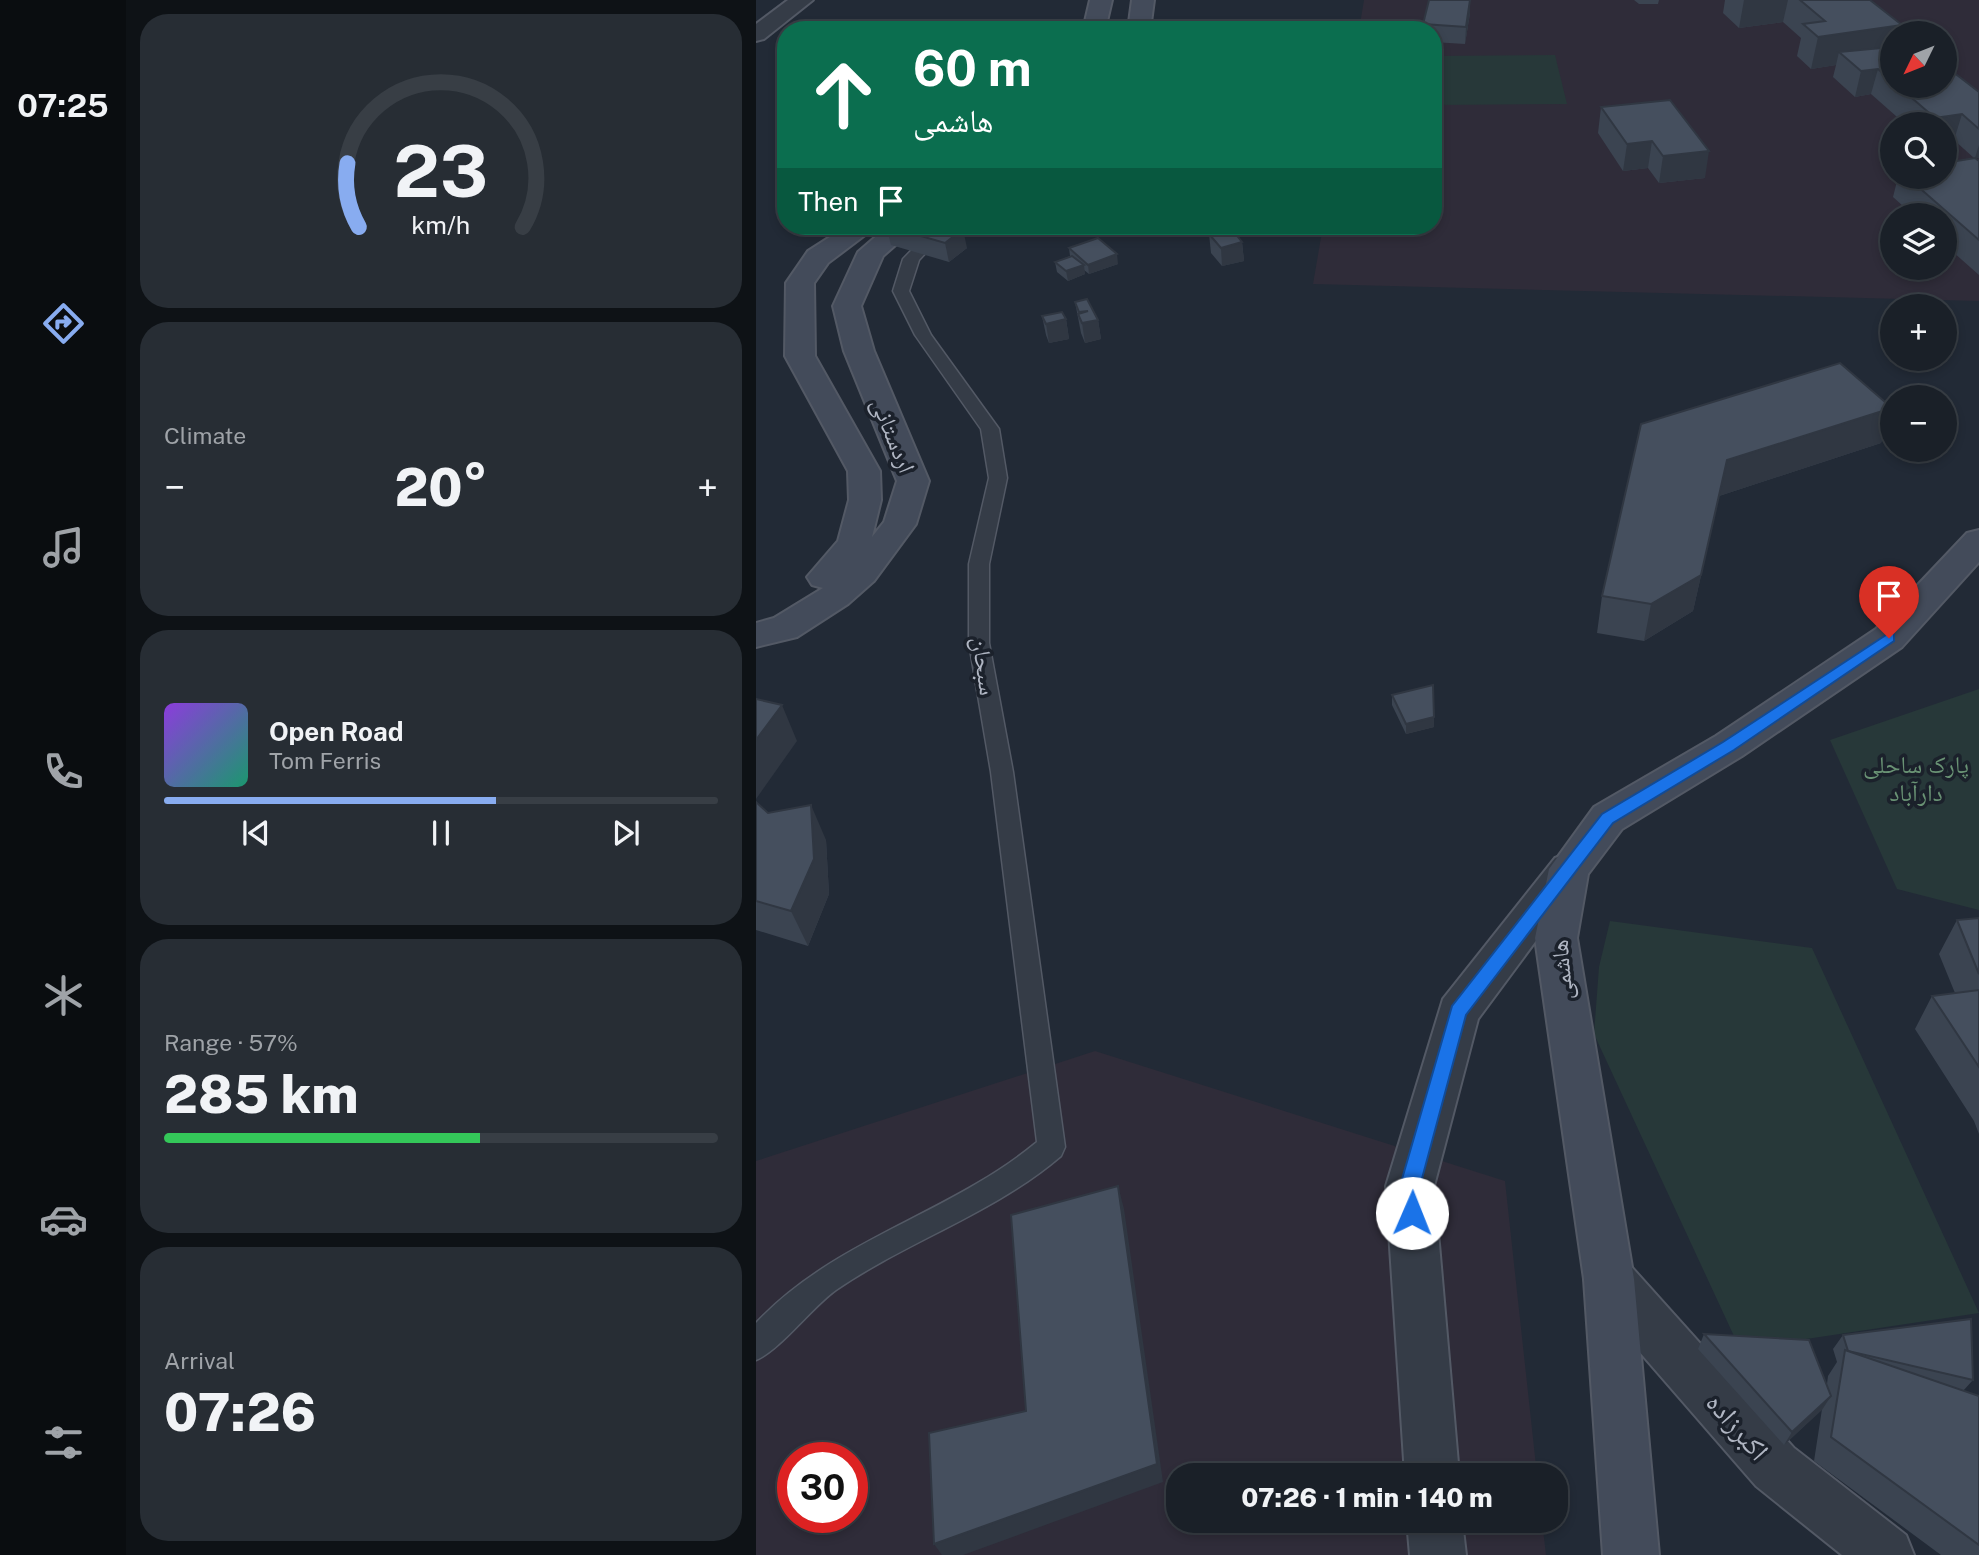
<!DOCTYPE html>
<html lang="en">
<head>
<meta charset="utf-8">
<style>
	:root { --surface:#1a2028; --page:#272d34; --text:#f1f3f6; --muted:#9fa3a8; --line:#383e45; --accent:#88acf0 }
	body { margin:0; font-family:"Public Sans","Noto Naskh Arabic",sans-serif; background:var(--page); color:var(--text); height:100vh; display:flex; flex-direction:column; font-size:26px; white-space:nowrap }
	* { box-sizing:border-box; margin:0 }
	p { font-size:23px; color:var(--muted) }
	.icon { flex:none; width:38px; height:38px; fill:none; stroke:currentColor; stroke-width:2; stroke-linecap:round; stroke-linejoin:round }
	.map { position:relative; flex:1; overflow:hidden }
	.details { display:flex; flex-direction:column; gap:14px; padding:14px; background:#0e1216; width:630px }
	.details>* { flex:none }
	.banner { position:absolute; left:21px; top:21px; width:665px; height:214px; border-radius:28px; box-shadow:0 4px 10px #0003,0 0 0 2px var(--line); background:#0b6e4f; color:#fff; overflow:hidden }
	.needle { width:46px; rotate:227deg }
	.fabs { position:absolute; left:1124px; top:21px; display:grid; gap:14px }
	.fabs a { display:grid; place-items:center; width:77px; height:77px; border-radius:50%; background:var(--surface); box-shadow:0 4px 10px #0003,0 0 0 2px var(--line); font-size:35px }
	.speed { position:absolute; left:21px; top:1442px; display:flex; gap:14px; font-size:35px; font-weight:700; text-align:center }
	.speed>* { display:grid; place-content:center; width:91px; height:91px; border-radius:50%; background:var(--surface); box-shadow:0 4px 10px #0003,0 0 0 2px var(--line); line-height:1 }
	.speed .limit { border:10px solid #d22; background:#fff; color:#111 }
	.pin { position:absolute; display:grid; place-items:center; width:60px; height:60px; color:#fff; margin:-72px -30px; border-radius:50% 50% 50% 0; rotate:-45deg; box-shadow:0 0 7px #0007 }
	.pin .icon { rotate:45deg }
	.me { position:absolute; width:77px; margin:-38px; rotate:1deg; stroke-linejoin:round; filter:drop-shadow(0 0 5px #0008) }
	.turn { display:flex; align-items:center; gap:24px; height:147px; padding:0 21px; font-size:32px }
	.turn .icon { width:91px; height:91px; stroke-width:2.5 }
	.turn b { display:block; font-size:49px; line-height:60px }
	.then { display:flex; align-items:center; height:66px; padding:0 21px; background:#0003; gap:14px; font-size:26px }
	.big { font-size:52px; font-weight:800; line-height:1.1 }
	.details .tile { flex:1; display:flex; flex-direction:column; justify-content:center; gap:10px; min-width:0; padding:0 24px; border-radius:28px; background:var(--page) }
	.details .dial { align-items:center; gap:0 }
	.dial svg { height:182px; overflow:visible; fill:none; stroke:var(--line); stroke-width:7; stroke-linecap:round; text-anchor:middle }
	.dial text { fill:var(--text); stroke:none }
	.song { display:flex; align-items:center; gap:21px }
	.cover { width:84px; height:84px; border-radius:10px; background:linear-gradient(135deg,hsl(270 70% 55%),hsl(160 70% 35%)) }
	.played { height:7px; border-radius:4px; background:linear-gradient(90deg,var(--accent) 60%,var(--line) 60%) }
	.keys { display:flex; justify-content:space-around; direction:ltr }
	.heat { display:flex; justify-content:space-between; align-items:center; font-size:38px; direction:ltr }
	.charge { height:10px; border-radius:5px; background:linear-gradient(90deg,#34c759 57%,var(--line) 0) }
	.trip { position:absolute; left:410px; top:1463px; width:402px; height:70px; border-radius:28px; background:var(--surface); box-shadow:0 4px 10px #0003,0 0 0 2px var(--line); font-weight:800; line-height:70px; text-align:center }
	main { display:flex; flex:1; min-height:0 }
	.dock { display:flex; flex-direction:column; width:126px; justify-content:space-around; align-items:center; background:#0a0d10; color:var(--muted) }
	.dock .icon { width:49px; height:49px }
	.dock .active { color:var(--accent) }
	.dock b { font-size:32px; color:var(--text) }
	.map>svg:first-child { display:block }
	.medical { fill:#2f2c39; fill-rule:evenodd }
	.green { fill:#273839 }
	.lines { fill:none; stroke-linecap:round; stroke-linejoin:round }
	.lane-casing { stroke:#535965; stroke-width:3 }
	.street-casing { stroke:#535965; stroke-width:4 }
	.secondary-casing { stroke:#535965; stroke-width:4 }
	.lane { fill:#353c47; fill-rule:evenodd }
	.street { fill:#353c47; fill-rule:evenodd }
	.secondary { fill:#434b5a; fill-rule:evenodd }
	.wall { fill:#3b4451 }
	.shaded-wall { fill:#303742 }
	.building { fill:#454f5e; stroke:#303742; stroke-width:2 }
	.route { fill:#1a73e8; stroke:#114b97; stroke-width:2 }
	.labels { text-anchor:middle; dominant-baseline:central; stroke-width:7; stroke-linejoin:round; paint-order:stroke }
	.street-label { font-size:24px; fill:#b0b6c3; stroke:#1b212b }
	.park-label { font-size:24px; fill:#699274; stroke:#1b212b }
	.near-street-label { font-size:28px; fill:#b0b6c3; stroke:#1b212b }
</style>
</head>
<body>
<main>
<nav class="dock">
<b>07:25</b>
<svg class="icon active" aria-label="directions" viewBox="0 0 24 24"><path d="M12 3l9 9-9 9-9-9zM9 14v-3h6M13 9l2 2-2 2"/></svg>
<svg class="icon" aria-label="music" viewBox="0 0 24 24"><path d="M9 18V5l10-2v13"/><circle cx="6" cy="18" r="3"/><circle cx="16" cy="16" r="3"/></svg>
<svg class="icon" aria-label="phone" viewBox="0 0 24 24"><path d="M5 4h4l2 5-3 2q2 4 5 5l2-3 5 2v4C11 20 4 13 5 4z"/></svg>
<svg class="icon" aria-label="climate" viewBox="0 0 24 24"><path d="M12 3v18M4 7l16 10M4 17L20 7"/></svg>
<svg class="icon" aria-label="car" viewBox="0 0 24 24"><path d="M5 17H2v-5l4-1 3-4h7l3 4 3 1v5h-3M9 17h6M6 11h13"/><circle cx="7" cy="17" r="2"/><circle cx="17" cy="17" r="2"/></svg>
<svg class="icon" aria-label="filters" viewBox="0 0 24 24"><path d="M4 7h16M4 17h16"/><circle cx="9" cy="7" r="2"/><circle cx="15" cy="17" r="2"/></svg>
</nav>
<section class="details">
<div class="tile dial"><svg viewBox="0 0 100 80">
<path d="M14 69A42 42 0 1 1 86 69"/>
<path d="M14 69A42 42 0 0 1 9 41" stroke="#88acf0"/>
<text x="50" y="56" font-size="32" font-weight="700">23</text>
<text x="50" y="72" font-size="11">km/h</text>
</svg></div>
<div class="tile"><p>Climate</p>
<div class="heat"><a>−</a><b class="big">20°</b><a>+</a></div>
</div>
<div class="tile">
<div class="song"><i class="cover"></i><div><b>Open Road</b><p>Tom Ferris</p></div></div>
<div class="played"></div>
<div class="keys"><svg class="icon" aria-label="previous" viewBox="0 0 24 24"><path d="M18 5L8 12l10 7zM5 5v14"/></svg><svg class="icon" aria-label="pause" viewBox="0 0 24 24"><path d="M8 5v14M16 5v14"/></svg><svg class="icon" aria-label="next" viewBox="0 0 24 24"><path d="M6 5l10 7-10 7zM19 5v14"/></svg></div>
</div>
<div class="tile"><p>Range · 57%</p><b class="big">285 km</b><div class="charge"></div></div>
<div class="tile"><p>Arrival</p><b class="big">07:26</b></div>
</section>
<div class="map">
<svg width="1223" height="1555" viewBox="0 0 1223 1555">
	<rect width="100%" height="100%" fill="#222a36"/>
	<g class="medical">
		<path d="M608 0H1223V301L557 284 567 226H677V30H603ZM1136 33H1188V86H1136ZM1136 124H1188V177H1136ZM1136 215H1188V268H1136Z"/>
		<path d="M339 1051 749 1181 781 1475H422V1521H786L790 1555H0V1161ZM37 1458H96V1517H37Z"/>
	</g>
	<g class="green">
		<path d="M799 55 811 104 682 105 677 56Z"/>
		<path d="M1223 689V910L1141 889 1074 740Z"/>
		<path d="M854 921 1056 948 1223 1313 984 1349 838 1034 843 967Z"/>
	</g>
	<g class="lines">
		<defs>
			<path id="lane" d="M179 226H195L163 260 153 291 175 335 243 429 251 478 233 564V643L257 772 309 1147 305 1156C237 1214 153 1240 80 1290 55 1308 23 1351 0 1360V1323C80 1238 193 1215 281 1142L235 772 213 643V564L233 478 225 429 159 335 137 291 147 259Z"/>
			<g id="street">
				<path d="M32 0H57L8 39 0 41V24Z"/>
				<path d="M813 853 827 858 833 869 722 1019 678 1186 703 1475H649L630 1186 687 999 799 858Z"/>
				<path d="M853 1255 871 1262 1038 1448 1150 1535 1158 1555H1086L1000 1486 835 1296 828 1279 835 1262Z"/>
				<path d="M651 1521H706L710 1555H654Z"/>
			</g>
			<g id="secondary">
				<path d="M334 0H356L349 30H327Z"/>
				<path d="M376 0H398L394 30H372Z"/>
				<path d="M91 226H121L72 263 58 283 59 356 124 471 125 500 116 537 128 522 141 481 88 351 77 306 102 252 132 226H161L127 256 105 306 118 351 173 481 160 524 118 581 92 604 41 637 0 647V623L18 618 67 588 56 585 51 577 82 541 93 500 92 471 29 356 30 283 52 251Z"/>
				<path d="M1223 530V562L1146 647 986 756 866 829 832 874 821 938 878 1279 903 1555H847L828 1279 779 938 793 869 838 807 960 736 1120 629 1211 533Z"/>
			</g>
		</defs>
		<use href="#lane" class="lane-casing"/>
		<use href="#street" class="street-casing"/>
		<use href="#secondary" class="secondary-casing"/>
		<use href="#lane" class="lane"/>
		<use href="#street" class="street"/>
		<use href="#secondary" class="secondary"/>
	</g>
	<g class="wall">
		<path d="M878 0H903L902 4H883Z"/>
		<path d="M969 0H1114L1136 33V86H1188L1223 92V158H1220L1223 161V275L1188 244V215H1157L1137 197 1142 177H1188L1218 158 1198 140 1188 142V124H1149L1115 94 1099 97 1077 77 1080 65 1055 69 1041 56 1045 38 1027 22 983 28 967 13Z"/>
		<path d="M714 13 709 44 677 42V30H667V24Z"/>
		<path d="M845 107 949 178 903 183 892 168 867 171 842 133Z"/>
		<path d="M130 226 211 248 193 262 135 245Z"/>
		<path d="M453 234 486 242 488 261 466 266 455 253Z"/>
		<path d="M313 248 362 264 333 274 328 270 329 274 312 281 301 272 299 262 314 256Z"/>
		<path d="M319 302 342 320 345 339 329 343 325 333Z"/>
		<path d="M286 316 310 319 313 339 293 343 290 335Z"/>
		<path d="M1136 407 1125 443 963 496 937 611 888 641 841 633 846 596 885 424Z"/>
		<path d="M636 695 678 717V727L650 734 636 705Z"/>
		<path d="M0 802 12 813 70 840 73 894 52 946 0 930Z"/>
		<path d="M1223 918V1134L1218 1121 1159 1029 1176 996 1199 993 1183 954 1201 920Z"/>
		<path d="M948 1334 1071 1384 1072 1376 1081 1362 1077 1349 1087 1335 1217 1380 1207 1391 1223 1396V1555H1185L1058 1461 1066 1409 1028 1445 942 1349Z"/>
	</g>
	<g class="shaded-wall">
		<path d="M714 0V13L709 44 710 27Z"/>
		<path d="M988 0H1032L1027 22 983 28Z"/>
		<path d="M1146 25 1144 33H1136V58L1083 52 1080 65 1055 69 1062 37Z"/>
		<path d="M1122 69 1115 94 1099 97 1105 71Z"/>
		<path d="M1206 114 1198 140 1188 142V124H1177L1179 118Z"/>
		<path d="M896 141 892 168 867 171 871 144Z"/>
		<path d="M1223 145V158H1219Z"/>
		<path d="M953 151 949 178 903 183 907 156Z"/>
		<path d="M207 229 211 248 193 262 189 243Z"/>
		<path d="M486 242 488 261 466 266 465 248Z"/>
		<path d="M361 254 362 264 333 274 332 265Z"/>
		<path d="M328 265 329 274 312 281 310 271Z"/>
		<path d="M310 319 313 339 293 343 290 324Z"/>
		<path d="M342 320 345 339 329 343 326 323Z"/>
		<path d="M1136 408 1125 443 963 496 937 611 888 641 895 604 971 460Z"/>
		<path d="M26 705 41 741 0 799V740Z"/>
		<path d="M678 717V727L650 734V724Z"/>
		<path d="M55 805 70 840 73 894 52 946 35 911Z"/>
		<path d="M362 1186 368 1209 407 1482 207 1555H186L178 1544 401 1464Z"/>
		<path d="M1075 1396 1066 1410 1028 1445 1036 1432Z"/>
	</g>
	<g class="building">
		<path d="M673 0H714L710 27 667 24Z"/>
		<path d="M1044 0H1114L1146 25 1062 37 1047 24 1069 21Z"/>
		<path d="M1136 47V81L1122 69 1105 71 1083 52Z"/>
		<path d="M1188 65 1223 92V129L1206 114 1179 118 1142 86H1188Z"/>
		<path d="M914 100 953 151 907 156 896 141 871 144 845 107Z"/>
		<path d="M1219 158 1223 161V240L1151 177H1188V163Z"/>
		<path d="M130 226H195L207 229 189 243Z"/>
		<path d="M475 228 486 242 465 248 453 234Z"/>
		<path d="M342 238 361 254 332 265 313 248Z"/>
		<path d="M316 256 328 265 310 271 299 262Z"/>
		<path d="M331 299 342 320 326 323 322 314 332 311 323 312 319 302Z"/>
		<path d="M306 312 310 319 290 324 286 316Z"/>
		<path d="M1084 363 1136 408 971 460 945 575 895 604 846 596 885 424Z"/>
		<path d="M677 685 678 717 650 724 636 695Z"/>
		<path d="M0 699 26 705 0 740Z"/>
		<path d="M0 802 12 813 55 805 58 859 35 911 0 901Z"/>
		<path d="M1223 918V974L1201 920Z"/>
		<path d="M1223 990V1067L1176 996Z"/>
		<path d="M362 1186 401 1464 178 1544 173 1433 270 1411 255 1215Z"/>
		<path d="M1215 1319 1217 1380 1092 1351 1087 1335Z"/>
		<path d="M948 1334 1053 1340 1075 1396 1036 1432Z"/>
		<path d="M1089 1350 1223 1396V1545L1075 1437Z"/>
	</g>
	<path class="route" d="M1133 633 1138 634V641L978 750 857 823 710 1015 664 1186 666 1213 663 1219 656 1222 649 1219 644 1186 696 1006 846 814 967 742Z"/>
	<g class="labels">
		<g class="street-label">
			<text transform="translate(138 435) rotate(68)">اردستانی</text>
			<text transform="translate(229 666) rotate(82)">سبحان</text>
			<text transform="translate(805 970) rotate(-95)">هاشمی</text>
		</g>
		<g class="park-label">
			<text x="1160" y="764">پارک ساحلی<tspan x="1160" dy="28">دارآباد</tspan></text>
		</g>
		<g class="near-street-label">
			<text transform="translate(982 1426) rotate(49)">اکبرزاده</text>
		</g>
	</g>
</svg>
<div class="fabs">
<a><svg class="needle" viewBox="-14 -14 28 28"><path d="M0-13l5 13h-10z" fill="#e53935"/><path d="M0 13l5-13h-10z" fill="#9fa3a8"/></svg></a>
<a><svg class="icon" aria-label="search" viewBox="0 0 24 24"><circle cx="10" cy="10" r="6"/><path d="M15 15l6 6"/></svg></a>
<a><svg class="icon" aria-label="layers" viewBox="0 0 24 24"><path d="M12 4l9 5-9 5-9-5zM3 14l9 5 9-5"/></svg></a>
<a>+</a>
<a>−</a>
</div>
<div class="speed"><div class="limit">30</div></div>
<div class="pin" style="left:1133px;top:638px;background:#d93025"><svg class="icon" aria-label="arrive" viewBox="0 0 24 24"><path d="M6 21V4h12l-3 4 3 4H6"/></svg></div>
<svg class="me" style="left:656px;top:1213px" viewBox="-20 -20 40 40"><circle r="19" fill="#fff"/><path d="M0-13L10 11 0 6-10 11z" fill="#1a73e8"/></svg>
<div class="trip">07:26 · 1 min · 140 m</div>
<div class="banner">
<div class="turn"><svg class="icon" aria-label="ahead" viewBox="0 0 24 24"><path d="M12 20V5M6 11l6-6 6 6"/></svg><div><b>60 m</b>هاشمی</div></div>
<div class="then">Then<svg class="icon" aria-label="arrive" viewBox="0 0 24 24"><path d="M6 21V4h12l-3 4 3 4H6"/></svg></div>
</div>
</div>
</main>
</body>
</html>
